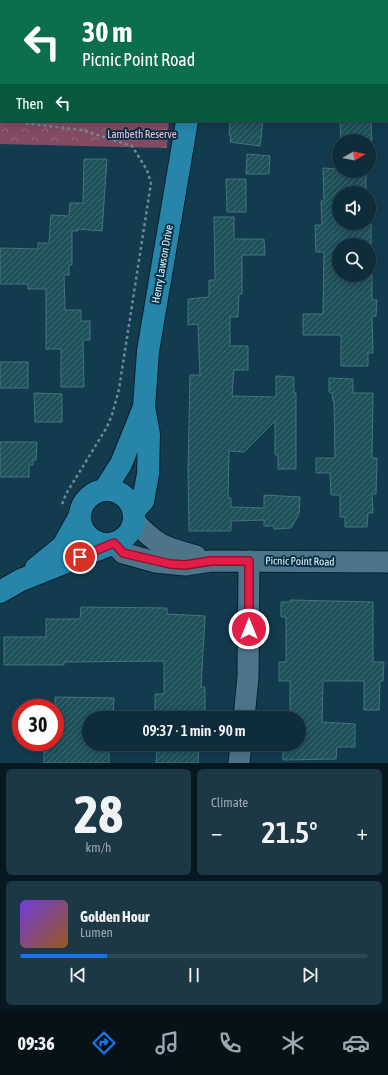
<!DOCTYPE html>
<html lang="en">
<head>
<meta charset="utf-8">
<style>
	:root { --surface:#0e2c3a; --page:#1c3845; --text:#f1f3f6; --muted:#9ba7af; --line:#2e4854; --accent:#1a73e8 }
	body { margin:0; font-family:"Asap Condensed",sans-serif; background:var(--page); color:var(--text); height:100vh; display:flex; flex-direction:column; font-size:15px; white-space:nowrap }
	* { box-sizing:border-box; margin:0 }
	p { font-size:13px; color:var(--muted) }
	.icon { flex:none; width:22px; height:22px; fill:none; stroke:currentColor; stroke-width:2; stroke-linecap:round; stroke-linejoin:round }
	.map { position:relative; height:763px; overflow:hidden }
	.panel { display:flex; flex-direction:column; gap:6px; padding:6px; background:#081820; flex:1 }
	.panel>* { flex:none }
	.banner { position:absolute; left:0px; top:0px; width:388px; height:122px; box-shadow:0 2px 10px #0003,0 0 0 1px var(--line); background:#0b6e4f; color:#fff; overflow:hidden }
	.needle { width:26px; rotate:81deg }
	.tools { position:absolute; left:332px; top:134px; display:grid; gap:8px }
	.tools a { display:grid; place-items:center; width:44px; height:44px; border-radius:50%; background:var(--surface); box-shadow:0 2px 10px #0003,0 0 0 1px var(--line); font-size:20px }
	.speed { position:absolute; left:12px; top:699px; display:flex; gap:8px; font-size:20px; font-weight:700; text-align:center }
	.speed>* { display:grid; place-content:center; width:52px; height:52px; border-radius:50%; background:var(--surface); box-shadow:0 2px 10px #0003,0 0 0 1px var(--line); line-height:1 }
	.speed .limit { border:6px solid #d22; background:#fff; color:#111 }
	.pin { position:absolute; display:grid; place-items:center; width:34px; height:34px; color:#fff; margin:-17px; border:2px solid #fff; border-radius:50%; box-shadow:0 1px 4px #0007 }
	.me { position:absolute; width:44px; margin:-22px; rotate:0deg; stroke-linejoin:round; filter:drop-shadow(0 0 3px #0008) }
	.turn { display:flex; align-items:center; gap:14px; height:84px; padding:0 16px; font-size:18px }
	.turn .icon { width:52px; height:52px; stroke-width:2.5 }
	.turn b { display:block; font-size:28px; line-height:34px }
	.then { display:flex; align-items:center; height:38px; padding:0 16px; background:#0003; gap:8px; font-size:15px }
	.big { font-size:30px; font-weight:600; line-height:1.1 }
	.panel .tile { flex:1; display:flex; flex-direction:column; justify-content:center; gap:6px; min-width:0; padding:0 14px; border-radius:6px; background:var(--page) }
	.panel .dial { align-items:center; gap:0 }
	.dial b { font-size:52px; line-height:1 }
	.song { display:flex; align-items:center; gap:12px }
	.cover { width:48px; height:48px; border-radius:6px; background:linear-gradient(135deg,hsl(260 70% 55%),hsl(30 70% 35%)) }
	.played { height:4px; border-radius:2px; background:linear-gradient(90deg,var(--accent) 25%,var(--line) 25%) }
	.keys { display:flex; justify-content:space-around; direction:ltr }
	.heat { display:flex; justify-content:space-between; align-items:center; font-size:22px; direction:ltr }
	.panel .tiles { flex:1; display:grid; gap:6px; grid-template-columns:1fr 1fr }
	.tile:last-child { grid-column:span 2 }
	.trip { position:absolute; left:82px; top:711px; width:224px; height:40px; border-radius:20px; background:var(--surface); box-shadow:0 2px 10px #0003,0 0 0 1px var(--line); font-weight:600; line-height:40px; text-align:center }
	.tab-bar { display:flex; height:64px; justify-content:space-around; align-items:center; background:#061217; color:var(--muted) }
	.tab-bar .icon { width:28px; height:28px }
	.tab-bar .on { color:var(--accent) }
	.tab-bar b { font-size:18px; color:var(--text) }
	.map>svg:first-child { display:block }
	.forest { fill:url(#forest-crowns) }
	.building { fill:url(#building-hatch); stroke:#43747e }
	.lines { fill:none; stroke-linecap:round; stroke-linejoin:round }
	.minor-casing { stroke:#03212f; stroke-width:23 }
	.major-casing { stroke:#03212f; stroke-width:24 }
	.path { stroke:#6b8998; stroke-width:2.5; stroke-dasharray:3 3; stroke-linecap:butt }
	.minor { stroke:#4d758a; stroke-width:21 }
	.major { stroke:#2785aa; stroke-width:22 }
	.route-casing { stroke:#92132f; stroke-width:10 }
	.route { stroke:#e11d48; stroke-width:7 }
	.labels { text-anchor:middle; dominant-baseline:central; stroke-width:4; stroke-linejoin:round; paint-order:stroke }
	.park-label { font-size:11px; fill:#fac0d9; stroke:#063143 }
	.street-label { font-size:11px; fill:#e4f5ff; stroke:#063143 }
</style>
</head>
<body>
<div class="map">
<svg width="388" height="763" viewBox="0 0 388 763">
	<defs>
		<pattern id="forest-crowns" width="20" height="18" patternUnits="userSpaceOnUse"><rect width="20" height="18" fill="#824b64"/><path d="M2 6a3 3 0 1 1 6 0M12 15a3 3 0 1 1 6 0" fill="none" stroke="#94667b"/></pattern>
		<pattern id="building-hatch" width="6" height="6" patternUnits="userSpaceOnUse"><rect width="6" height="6" fill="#1f515a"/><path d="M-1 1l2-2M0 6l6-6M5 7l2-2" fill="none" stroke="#3f6b73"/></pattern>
	</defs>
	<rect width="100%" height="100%" fill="#133b4e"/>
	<path class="forest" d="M0 0H181L1 1V121H169L167 148 0 144Z"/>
	<g class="building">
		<path d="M230 121H263L260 146 230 142 231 135H229Z"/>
		<path d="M340 121H371L372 141H341Z"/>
		<path d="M247 154 270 156 269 174H246Z"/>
		<path d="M84 159H107L102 231 78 229V231H72V265H69V275H64L65 310H81V321H90V340H83L84 387H61V349H46V289H28V284H0V248L38 249V243H49L51 215 69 216 70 203H83Z"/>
		<path d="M323 168 339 169V171H366V193H339V224H371V245H339V275H372V300H377L376 316H372L373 353H368V366H341V335H303V314H323L324 252H316L315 225H322L321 201H324Z"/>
		<path d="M226 179H246V212H227Z"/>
		<path d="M214 217H234V239H264L265 255H242V294H239L238 317H230V346H248V370H234L232 396 276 397V376L294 377V393H296V469H278V455H275V421L244 452 229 451 228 498H231V507L264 508V495L300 497 299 514 291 528 274 529V526H264V520L231 521V531H189L188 470 190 375H200L198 324 188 325V299L209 297V280H215Z"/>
		<rect x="0" y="362" width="28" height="26"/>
		<path d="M329 378 353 379V393H373L372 458H377L376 494H372L373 513H368L367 527H345V517H340V495H331L330 473H316V458H335L334 401H333L332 393 329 392Z"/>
		<path d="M34 393 62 394V422H35Z"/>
		<path d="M0 442H37L36 460H33V465H29V477H0Z"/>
		<path d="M290 600 373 602V662H384L383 681H380L379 710H364V681H323L322 722 355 724V747H337L336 759 283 760V744H299V718H290V681H279V662H286V617H281V602H290Z"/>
		<path d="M81 607 167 608V614L205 616 201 687H205V718H155V694H164V661L64 662V665H4V637H46V619H80Z"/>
		<path d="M55 697 114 698 113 718H89V744H109V763H44V742H55Z"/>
		<path d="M157 744H199L198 763H156Z"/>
	</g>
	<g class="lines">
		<defs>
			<g id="minor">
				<path d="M134 521C158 546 163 547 196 556"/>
				<path d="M114 543 123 553 155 562 185 565 211 561 388 562"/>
				<path d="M244 718 248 677 249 561"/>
				<path d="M239 763 241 744"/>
			</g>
			<g id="major">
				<path d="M205 1V0"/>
				<path d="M105 489 121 464 144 407"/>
				<circle cx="107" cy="517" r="27"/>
				<path d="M134 511 143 501 148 474 149 435 144 407 148 351 187 121"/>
				<path d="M36 568 63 546 79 517"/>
				<path d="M0 592 21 580 109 545"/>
			</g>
		</defs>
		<use href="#minor" class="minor-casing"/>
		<use href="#major" class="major-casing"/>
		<g class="path">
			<path d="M0 110 1 111"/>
			<path d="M20 121 24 123 82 130 132 146 147 170 151 183 119 389 112 415 107 427 66 494 61 507"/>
		</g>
		<use href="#minor" class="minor"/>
		<use href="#major" class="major"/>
	</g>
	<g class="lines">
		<defs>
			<path id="route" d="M80 557 114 543 123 553 170 564 185 565 211 561H249V629"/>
		</defs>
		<use href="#route" class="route-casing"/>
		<use href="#route" class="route"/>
	</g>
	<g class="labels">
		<g class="park-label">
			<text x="142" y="134">Lambeth Reserve</text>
		</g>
		<g class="street-label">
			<text transform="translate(162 264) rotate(-80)">Henry Lawson Drive</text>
			<text transform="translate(300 561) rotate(1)">Picnic Point Road</text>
		</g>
	</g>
</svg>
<div class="tools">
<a><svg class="needle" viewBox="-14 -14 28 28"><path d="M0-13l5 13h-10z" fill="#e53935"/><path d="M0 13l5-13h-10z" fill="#9ba7af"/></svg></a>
<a><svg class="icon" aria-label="sound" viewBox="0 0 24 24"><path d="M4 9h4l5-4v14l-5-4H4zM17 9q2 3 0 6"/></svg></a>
<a><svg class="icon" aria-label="search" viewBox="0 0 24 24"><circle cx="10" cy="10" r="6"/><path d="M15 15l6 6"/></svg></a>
</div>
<div class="speed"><div class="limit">30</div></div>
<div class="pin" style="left:80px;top:557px;background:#d93025"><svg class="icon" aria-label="arrive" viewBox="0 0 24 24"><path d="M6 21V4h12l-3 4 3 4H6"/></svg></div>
<svg class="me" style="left:249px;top:629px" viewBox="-20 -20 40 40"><circle r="17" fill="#e11d48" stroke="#fff" stroke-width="3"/><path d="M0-11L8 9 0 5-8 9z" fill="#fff"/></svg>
<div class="trip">09:37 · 1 min · 90 m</div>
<div class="banner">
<div class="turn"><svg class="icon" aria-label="left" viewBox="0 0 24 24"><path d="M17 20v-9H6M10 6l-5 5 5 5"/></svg><div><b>30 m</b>Picnic Point Road</div></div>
<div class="then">Then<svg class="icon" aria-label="left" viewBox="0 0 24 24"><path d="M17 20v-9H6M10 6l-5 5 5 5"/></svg></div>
</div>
</div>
<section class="panel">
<div class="tiles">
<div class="tile dial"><b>28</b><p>km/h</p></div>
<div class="tile"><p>Climate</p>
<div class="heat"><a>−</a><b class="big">21.5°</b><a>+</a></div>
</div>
<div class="tile">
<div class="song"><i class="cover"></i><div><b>Golden Hour</b><p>Lumen</p></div></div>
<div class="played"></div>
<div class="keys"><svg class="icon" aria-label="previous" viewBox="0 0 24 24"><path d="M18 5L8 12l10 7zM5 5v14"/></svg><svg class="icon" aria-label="pause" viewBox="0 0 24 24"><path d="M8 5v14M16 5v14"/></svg><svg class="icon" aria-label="next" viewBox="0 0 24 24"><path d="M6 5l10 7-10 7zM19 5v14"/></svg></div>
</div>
</div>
</section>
<nav class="tab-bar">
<b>09:36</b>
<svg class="icon on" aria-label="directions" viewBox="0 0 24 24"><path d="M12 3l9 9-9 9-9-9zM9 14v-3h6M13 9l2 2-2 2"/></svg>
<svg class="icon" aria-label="music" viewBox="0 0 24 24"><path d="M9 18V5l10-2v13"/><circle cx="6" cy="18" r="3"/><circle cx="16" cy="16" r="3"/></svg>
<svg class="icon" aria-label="phone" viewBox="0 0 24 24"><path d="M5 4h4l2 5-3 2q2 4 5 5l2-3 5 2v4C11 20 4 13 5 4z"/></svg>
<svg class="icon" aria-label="climate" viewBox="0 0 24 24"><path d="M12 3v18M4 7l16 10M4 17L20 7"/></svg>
<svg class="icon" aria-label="car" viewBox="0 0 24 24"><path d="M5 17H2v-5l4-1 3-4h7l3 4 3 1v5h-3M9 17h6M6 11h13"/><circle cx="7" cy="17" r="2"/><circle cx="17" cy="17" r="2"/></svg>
</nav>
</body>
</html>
